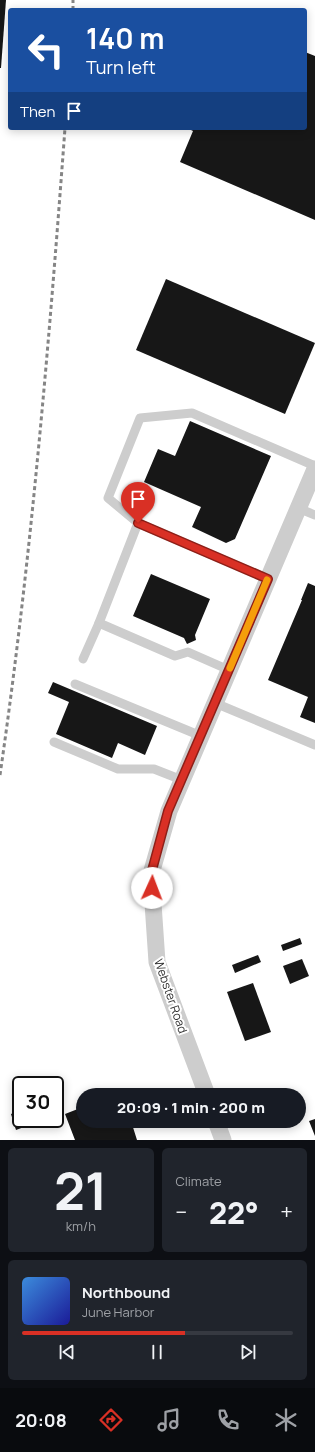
<!DOCTYPE html>
<html lang="en">
<head>
<meta charset="utf-8">
<style>
	:root { --surface:#171b24; --page:#20242c; --text:#f1f3f6; --muted:#9ea1a6; --line:#363941; --accent:#d93025 }
	body { margin:0; font-family:Manrope,sans-serif; background:var(--page); color:var(--text); height:100vh; display:flex; flex-direction:column; font-size:15px; white-space:nowrap }
	* { box-sizing:border-box; margin:0 }
	p { font-size:13px; color:var(--muted) }
	.icon { flex:none; width:22px; height:22px; fill:none; stroke:currentColor; stroke-width:2; stroke-linecap:round; stroke-linejoin:round }
	.map { position:relative; height:1140px; overflow:hidden }
	.panel { display:flex; flex-direction:column; gap:8px; padding:8px; background:#0d0f14; flex:1 }
	.panel>* { flex:none }
	.banner { position:absolute; left:8px; top:8px; width:299px; height:122px; border-radius:4px; box-shadow:0 2px 10px #0003; background:#1a4fa0; color:#fff; overflow:hidden }
	.speed { position:absolute; left:12px; top:1076px; display:flex; gap:8px; font-size:20px; font-weight:700; text-align:center }
	.speed>* { display:grid; place-content:center; width:52px; height:52px; border-radius:50%; background:var(--surface); box-shadow:0 2px 10px #0003; line-height:1 }
	.speed .limit { border:2px solid #111; border-radius:6px; background:#fff; color:#111 }
	.pin { position:absolute; display:grid; place-items:center; width:34px; height:34px; color:#fff; margin:-41px -17px; border-radius:50% 50% 50% 0; rotate:-45deg; box-shadow:0 0 4px #0007 }
	.pin .icon { rotate:45deg }
	.me { position:absolute; width:44px; margin:-22px; rotate:2deg; stroke-linejoin:round; filter:drop-shadow(0 0 3px #0008) }
	.turn { display:flex; align-items:center; gap:14px; height:84px; padding:0 12px; font-size:18px }
	.turn .icon { width:52px; height:52px; stroke-width:2.5 }
	.turn b { display:block; font-size:28px; line-height:34px }
	.then { display:flex; align-items:center; height:38px; padding:0 12px; background:#0003; gap:8px; font-size:15px }
	.big { font-size:30px; font-weight:800; line-height:1.1 }
	.panel .tile { flex:1; display:flex; flex-direction:column; justify-content:center; gap:6px; min-width:0; padding:0 14px; border-radius:6px; background:var(--page) }
	.panel .dial { align-items:center; gap:0 }
	.dial b { font-size:52px; line-height:1 }
	.song { display:flex; align-items:center; gap:12px }
	.cover { width:48px; height:48px; border-radius:6px; background:linear-gradient(135deg,hsl(210 70% 55%),hsl(240 70% 35%)) }
	.played { height:4px; border-radius:2px; background:linear-gradient(90deg,var(--accent) 60%,var(--line) 60%) }
	.keys { display:flex; justify-content:space-around; direction:ltr }
	.heat { display:flex; justify-content:space-between; align-items:center; font-size:22px; direction:ltr }
	.panel .tiles { flex:1; display:grid; gap:8px; grid-template-columns:1fr 1fr }
	.tile:last-child { grid-column:span 2 }
	.trip { position:absolute; left:76px; top:1088px; width:230px; height:40px; border-radius:20px; background:var(--surface); box-shadow:0 2px 10px #0003; font-weight:800; line-height:40px; text-align:center }
	.tabs { display:flex; height:64px; justify-content:space-around; align-items:center; background:#090b0e; color:var(--muted) }
	.tabs .icon { width:28px; height:28px }
	.tabs .active { color:var(--accent) }
	.tabs b { font-size:18px; color:var(--text) }
	.map>svg:first-child { display:block }
	.building { fill:#171717 }
	.lines { fill:none; stroke-linecap:round; stroke-linejoin:round }
	.lane { stroke:#cdcdcd; stroke-width:9 }
	.street { stroke:#cdcdcd; stroke-width:17 }
	.rail { stroke:#858585; stroke-width:3; stroke-dasharray:4 3; stroke-linecap:butt }
	.route-casing { stroke:#8d1f18; stroke-width:10 }
	.route { stroke:#d93025; stroke-width:7 }
	.slow { stroke:#f59e0b; stroke-width:7 }
	.labels { text-anchor:middle; dominant-baseline:central; stroke-width:4; stroke-linejoin:round; paint-order:stroke }
	.street-label { font-size:12px; fill:#303030; stroke:#fff }
</style>
</head>
<body>
<div class="map">
<svg width="315" height="1140" viewBox="0 0 315 1140">
	<rect width="100%" height="100%" fill="#fff"/>
	<g class="building">
		<path d="M0 0H6L1 68H0Z"/>
		<path d="M305 52 315 56V220L180 162 193 131 187 128H305Z"/>
		<path d="M166 279 315 343 285 414 136 350Z"/>
		<path d="M190 421 271 456 235 539 226 543 192 527 201 507 144 482 158 449 175 456Z"/>
		<path d="M151 574 210 599 195 635 196 640 187 644 184 638 133 616Z"/>
		<path d="M308 583 315 586V723L300 717 308 697 268 680 302 600H301Z"/>
		<path d="M53 682 157 726 145 755 118 743 112 758 56 734 69 702 48 693Z"/>
		<path d="M300 938 302 944 283 951 281 945Z"/>
		<path d="M258 955 261 962 235 973 232 965Z"/>
		<path d="M302 959 309 976 290 984 283 966Z"/>
		<path d="M253 983 271 1032 245 1041 227 992Z"/>
		<path d="M83 1107V1121H131L137 1140H75L65 1114Z"/>
		<path d="M21 1110V1119H30L32 1124 16 1130 11 1114Z"/>
		<path d="M315 1119V1136L309 1121Z"/>
	</g>
	<g class="lines">
		<g class="lane">
			<path d="M298 508 315 515"/>
			<path d="M138 523 108 498 140 418 192 413 315 466"/>
			<path d="M83 659 99 623"/>
			<path d="M229 670 188 652 175 656 99 623 138 523 268 579"/>
			<path d="M75 684 201 736"/>
			<path d="M215 703 315 745"/>
			<path d="M54 742 118 769H154L182 780"/>
		</g>
		<g class="street">
			<path d="M207 1095 157 962 151 874 169 811 315 469"/>
			<path d="M216 1121 223 1140"/>
		</g>
		<g class="rail">
			<path d="M73 10V0"/>
			<path d="M0 775C31 561 49 344 65 128"/>
		</g>
	</g>
	<g class="lines">
		<defs>
			<path id="route" d="M138 523 268 579 168 811 151 874 152 888"/>
		</defs>
		<use href="#route" class="route-casing"/>
		<use href="#route" class="route"/>
		<path class="slow" d="M230 668 267 580"/>
	</g>
	<g class="labels">
		<g class="street-label">
			<text transform="translate(171 996) rotate(71)">Webster Road</text>
		</g>
	</g>
</svg>
<div class="speed"><div class="limit">30</div></div>
<div class="pin" style="left:138px;top:523px;background:#d93025"><svg class="icon" aria-label="arrive" viewBox="0 0 24 24"><path d="M6 21V4h12l-3 4 3 4H6"/></svg></div>
<svg class="me" style="left:152px;top:888px" viewBox="-20 -20 40 40"><circle r="19" fill="#fff"/><path d="M0-13L10 11 0 6-10 11z" fill="#d93025"/></svg>
<div class="trip">20:09 · 1 min · 200 m</div>
<div class="banner">
<div class="turn"><svg class="icon" aria-label="left" viewBox="0 0 24 24"><path d="M17 20v-9H6M10 6l-5 5 5 5"/></svg><div><b>140 m</b>Turn left</div></div>
<div class="then">Then<svg class="icon" aria-label="arrive" viewBox="0 0 24 24"><path d="M6 21V4h12l-3 4 3 4H6"/></svg></div>
</div>
</div>
<section class="panel">
<div class="tiles">
<div class="tile dial"><b>21</b><p>km/h</p></div>
<div class="tile"><p>Climate</p>
<div class="heat"><a>−</a><b class="big">22°</b><a>+</a></div>
</div>
<div class="tile">
<div class="song"><i class="cover"></i><div><b>Northbound</b><p>June Harbor</p></div></div>
<div class="played"></div>
<div class="keys"><svg class="icon" aria-label="previous" viewBox="0 0 24 24"><path d="M18 5L8 12l10 7zM5 5v14"/></svg><svg class="icon" aria-label="pause" viewBox="0 0 24 24"><path d="M8 5v14M16 5v14"/></svg><svg class="icon" aria-label="next" viewBox="0 0 24 24"><path d="M6 5l10 7-10 7zM19 5v14"/></svg></div>
</div>
</div>
</section>
<nav class="tabs">
<b>20:08</b>
<svg class="icon active" aria-label="directions" viewBox="0 0 24 24"><path d="M12 3l9 9-9 9-9-9zM9 14v-3h6M13 9l2 2-2 2"/></svg>
<svg class="icon" aria-label="music" viewBox="0 0 24 24"><path d="M9 18V5l10-2v13"/><circle cx="6" cy="18" r="3"/><circle cx="16" cy="16" r="3"/></svg>
<svg class="icon" aria-label="phone" viewBox="0 0 24 24"><path d="M5 4h4l2 5-3 2q2 4 5 5l2-3 5 2v4C11 20 4 13 5 4z"/></svg>
<svg class="icon" aria-label="climate" viewBox="0 0 24 24"><path d="M12 3v18M4 7l16 10M4 17L20 7"/></svg>
</nav>
</body>
</html>
